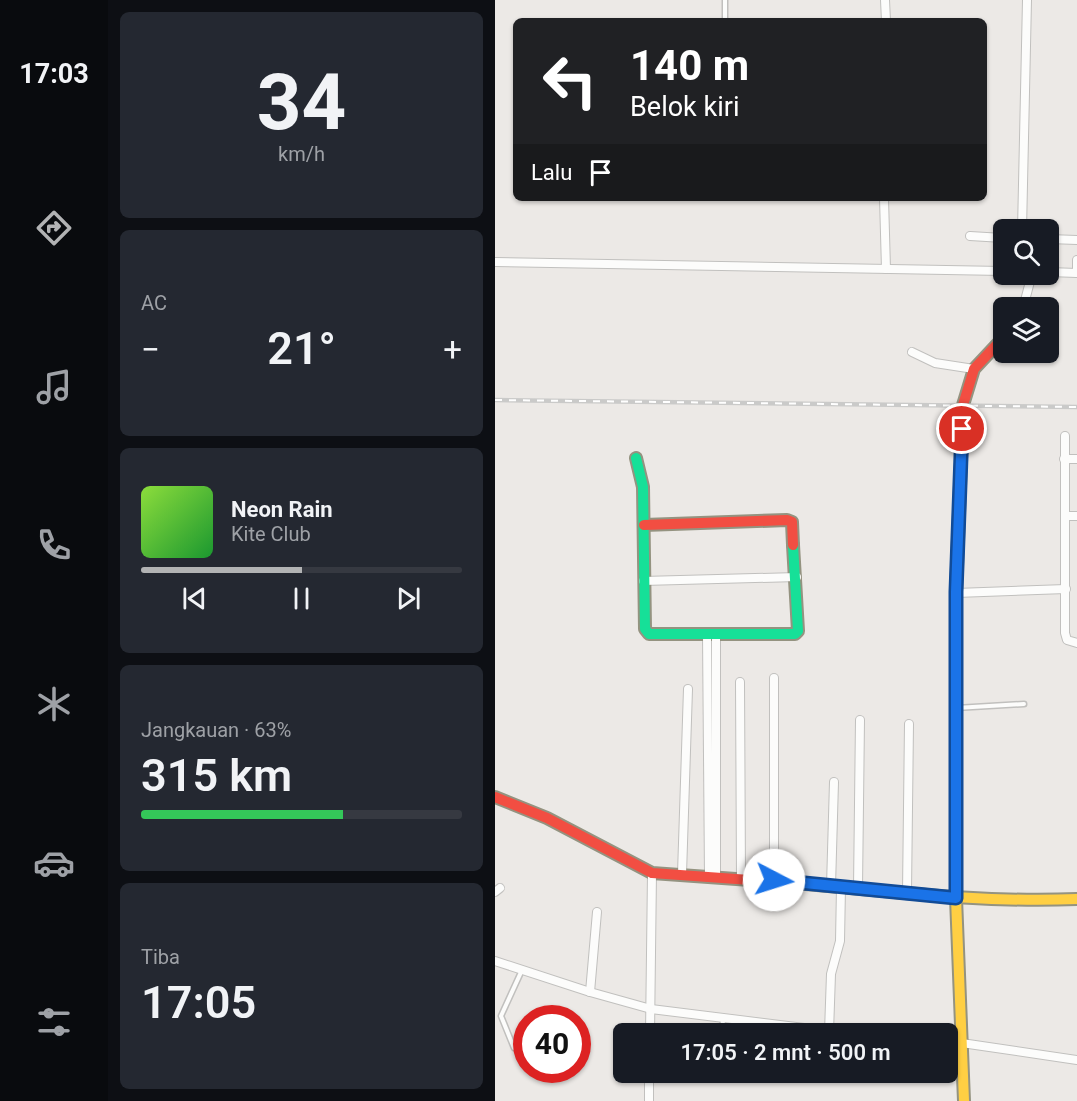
<!DOCTYPE html>
<html lang="id">
<head>
<meta charset="utf-8">
<style>
	:root { --surface:#171b24; --page:#242831; --text:#f1f3f6; --muted:#9ea1a6; --line:#363941; --accent:#b2b3b4 }
	body { margin:0; font-family:Roboto,sans-serif; background:var(--page); color:var(--text); height:100vh; display:flex; flex-direction:column; font-size:22px; white-space:nowrap }
	* { box-sizing:border-box; margin:0 }
	p { font-size:20px; color:var(--muted) }
	.icon { flex:none; width:33px; height:33px; fill:none; stroke:currentColor; stroke-width:2; stroke-linecap:round; stroke-linejoin:round }
	.map { position:relative; flex:1; overflow:hidden }
	.drawer { display:flex; flex-direction:column; gap:12px; padding:12px; background:#0d0f14; width:387px }
	.drawer>* { flex:none }
	.hud { position:absolute; left:18px; top:18px; width:474px; height:183px; border-radius:9px; box-shadow:0 2px 4px #0004; background:#202124; color:#fff; overflow:hidden }
	.tools { position:absolute; left:498px; top:219px; display:grid; gap:12px }
	.tools a { display:grid; place-items:center; width:66px; height:66px; border-radius:9px; background:var(--surface); box-shadow:0 2px 4px #0004; font-size:30px }
	.speed { position:absolute; left:18px; top:1005px; display:flex; gap:12px; font-size:30px; font-weight:700; text-align:center }
	.speed>* { display:grid; place-content:center; width:78px; height:78px; border-radius:50%; background:var(--surface); box-shadow:0 2px 4px #0004; line-height:1 }
	.speed .limit { border:9px solid #d22; background:#fff; color:#111 }
	.pin { position:absolute; display:grid; place-items:center; width:51px; height:51px; color:#fff; margin:-26px; border:3px solid #fff; border-radius:50%; box-shadow:0 2px 6px #0007 }
	.me { position:absolute; width:66px; margin:-33px; rotate:95deg; stroke-linejoin:round; filter:drop-shadow(0 0 4px #0008) }
	.turn { display:flex; align-items:center; gap:21px; height:126px; padding:0 18px; font-size:27px }
	.turn .icon { width:78px; height:78px; stroke-width:2.5 }
	.turn b { display:block; font-size:42px; line-height:51px }
	.then { display:flex; align-items:center; height:57px; padding:0 18px; background:#0003; gap:12px; font-size:22px }
	.big { font-size:45px; font-weight:600; line-height:1.1 }
	.drawer .widget { flex:1; display:flex; flex-direction:column; justify-content:center; gap:9px; min-width:0; padding:0 21px; border-radius:9px; background:var(--page) }
	.drawer .dial { align-items:center; gap:0 }
	.dial b { font-size:78px; line-height:1 }
	.song { display:flex; align-items:center; gap:18px }
	.cover { width:72px; height:72px; border-radius:9px; background:linear-gradient(135deg,hsl(90 70% 55%),hsl(130 70% 35%)) }
	.played { height:6px; border-radius:3px; background:linear-gradient(90deg,var(--accent) 50%,var(--line) 50%) }
	.keys { display:flex; justify-content:space-around; direction:ltr }
	.heat { display:flex; justify-content:space-between; align-items:center; font-size:33px; direction:ltr }
	.charge { height:9px; border-radius:4px; background:linear-gradient(90deg,#34c759 63%,var(--line) 0) }
	.trip { position:absolute; left:118px; top:1023px; width:345px; height:60px; border-radius:9px; background:var(--surface); box-shadow:0 2px 4px #0004; font-weight:600; line-height:60px; text-align:center }
	main { display:flex; flex:1; min-height:0 }
	.tab-bar { display:flex; flex-direction:column; width:108px; justify-content:space-around; align-items:center; background:#090b0e; color:var(--muted) }
	.tab-bar .icon { width:42px; height:42px }
	.tab-bar .on { color:var(--accent) }
	.tab-bar b { font-size:27px; color:var(--text) }
	.map>svg:first-child { display:block }
	.lines { fill:none; stroke-linecap:round; stroke-linejoin:round }
	.lane-casing { stroke:#c1c0be; stroke-width:7 }
	.street-casing { stroke:#c1c0be; stroke-width:10 }
	.fast-casing { stroke:#949380; stroke-width:14 }
	.slow-casing { stroke:#949380; stroke-width:14 }
	.jam-casing { stroke:#949380; stroke-width:14 }
	.lane { stroke:#fcfcfb; stroke-width:4 }
	.street { stroke:#fcfcfb; stroke-width:8 }
	.fast { stroke:#16e098; stroke-width:10 }
	.slow { stroke:#ffcf43; stroke-width:10 }
	.jam { stroke:#f24e42; stroke-width:10 }
	.rail-casing { stroke:#cacac9; stroke-width:4.5 }
	.rail { stroke:#fff; stroke-width:2; stroke-dasharray:7; stroke-linecap:butt }
	.route-casing { stroke:#114b97; stroke-width:15 }
	.route { stroke:#1a73e8; stroke-width:10 }
</style>
</head>
<body>
<main>
<nav class="tab-bar">
<b>17:03</b>
<svg class="icon on" aria-label="directions" viewBox="0 0 24 24"><path d="M12 3l9 9-9 9-9-9zM9 14v-3h6M13 9l2 2-2 2"/></svg>
<svg class="icon" aria-label="music" viewBox="0 0 24 24"><path d="M9 18V5l10-2v13"/><circle cx="6" cy="18" r="3"/><circle cx="16" cy="16" r="3"/></svg>
<svg class="icon" aria-label="phone" viewBox="0 0 24 24"><path d="M5 4h4l2 5-3 2q2 4 5 5l2-3 5 2v4C11 20 4 13 5 4z"/></svg>
<svg class="icon" aria-label="climate" viewBox="0 0 24 24"><path d="M12 3v18M4 7l16 10M4 17L20 7"/></svg>
<svg class="icon" aria-label="car" viewBox="0 0 24 24"><path d="M5 17H2v-5l4-1 3-4h7l3 4 3 1v5h-3M9 17h6M6 11h13"/><circle cx="7" cy="17" r="2"/><circle cx="17" cy="17" r="2"/></svg>
<svg class="icon" aria-label="filters" viewBox="0 0 24 24"><path d="M4 7h16M4 17h16"/><circle cx="9" cy="7" r="2"/><circle cx="15" cy="17" r="2"/></svg>
</nav>
<section class="drawer">
<div class="widget dial"><b>34</b><p>km/h</p></div>
<div class="widget"><p>AC</p>
<div class="heat"><a>−</a><b class="big">21°</b><a>+</a></div>
</div>
<div class="widget">
<div class="song"><i class="cover"></i><div><b>Neon Rain</b><p>Kite Club</p></div></div>
<div class="played"></div>
<div class="keys"><svg class="icon" aria-label="previous" viewBox="0 0 24 24"><path d="M18 5L8 12l10 7zM5 5v14"/></svg><svg class="icon" aria-label="pause" viewBox="0 0 24 24"><path d="M8 5v14M16 5v14"/></svg><svg class="icon" aria-label="next" viewBox="0 0 24 24"><path d="M6 5l10 7-10 7zM19 5v14"/></svg></div>
</div>
<div class="widget"><p>Jangkauan · 63%</p><b class="big">315 km</b><div class="charge"></div></div>
<div class="widget"><p>Tiba</p><b class="big">17:05</b></div>
</section>
<div class="map">
<svg width="582" height="1101" viewBox="0 0 582 1101">
	<rect width="100%" height="100%" fill="#ece9e6"/>
	<g class="lines">
		<defs>
			<g id="lane">
				<path d="M230 21V0"/>
				<path d="M461 708 529 704"/>
				<path d="M227 1034 228 1019"/>
				<path d="M19 1048 6 1016 27 970"/>
			</g>
			<g id="street">
				<path d="M390 0 391 21"/>
				<path d="M389 198 391 269"/>
				<path d="M527 230 532 0"/>
				<path d="M475 236 508 238"/>
				<path d="M554 239 582 240"/>
				<path d="M0 262 508 271"/>
				<path d="M554 272 582 273"/>
				<path d="M582 273V260"/>
				<path d="M528 308 537 274"/>
				<path d="M417 352 440 363 479 369"/>
				<path d="M570 436V633L572 640 582 643"/>
				<path d="M569 459H582"/>
				<path d="M571 516H582"/>
				<path d="M148 581 302 577"/>
				<path d="M461 593 571 589"/>
				<path d="M212 634 214 876"/>
				<path d="M221 635V876"/>
				<path d="M279 678V881"/>
				<path d="M245 682 246 878"/>
				<path d="M187 874 193 689"/>
				<path d="M336 886 339 782"/>
				<path d="M363 888 365 720"/>
				<path d="M0 892 5 888"/>
				<path d="M412 892 414 724"/>
				<path d="M0 961 95 992 156 1009 358 1034"/>
				<path d="M95 992 102 912"/>
				<path d="M334 1032 336 974 345 941 346 887"/>
				<path d="M155 1034 157 873"/>
				<path d="M453 1041 582 1060"/>
				<path d="M154 1101V1072"/>
			</g>
			<path id="fast" d="M141 458 148 487 150 629 154 634H300L303 631 298 545"/>
			<g id="slow">
				<path d="M461 720V898L469 1101"/>
				<path d="M311 884C401 892 491 903 582 899"/>
			</g>
			<g id="jam">
				<path d="M149 525 292 520 297 522 298 545"/>
				<path d="M461 720V593L468 405 479 369 508 338"/>
				<path d="M0 797 52 818 157 873 311 884"/>
			</g>
		</defs>
		<use href="#lane" class="lane-casing"/>
		<use href="#street" class="street-casing"/>
		<use href="#fast" class="fast-casing"/>
		<use href="#slow" class="slow-casing"/>
		<use href="#jam" class="jam-casing"/>
		<use href="#lane" class="lane"/>
		<use href="#street" class="street"/>
		<use href="#fast" class="fast"/>
		<use href="#slow" class="slow"/>
		<use href="#jam" class="jam"/>
		<defs>
			<path id="rail" d="M0 400 582 407"/>
		</defs>
		<use href="#rail" class="rail-casing"/>
		<use href="#rail" class="rail"/>
	</g>
	<g class="lines">
		<defs>
			<path id="route" d="M279 880 461 898V592L467 429"/>
		</defs>
		<use href="#route" class="route-casing"/>
		<use href="#route" class="route"/>
	</g>
</svg>
<div class="tools">
<a><svg class="icon" aria-label="search" viewBox="0 0 24 24"><circle cx="10" cy="10" r="6"/><path d="M15 15l6 6"/></svg></a>
<a><svg class="icon" aria-label="layers" viewBox="0 0 24 24"><path d="M12 4l9 5-9 5-9-5zM3 14l9 5 9-5"/></svg></a>
</div>
<div class="speed"><div class="limit">40</div></div>
<div class="pin" style="left:467px;top:429px;background:#d93025"><svg class="icon" aria-label="arrive" viewBox="0 0 24 24"><path d="M6 21V4h12l-3 4 3 4H6"/></svg></div>
<svg class="me" style="left:279px;top:880px" viewBox="-20 -20 40 40"><circle r="19" fill="#fff"/><path d="M0-13L10 11 0 6-10 11z" fill="#1a73e8"/></svg>
<div class="trip">17:05 · 2 mnt · 500 m</div>
<div class="hud">
<div class="turn"><svg class="icon" aria-label="left" viewBox="0 0 24 24"><path d="M17 20v-9H6M10 6l-5 5 5 5"/></svg><div><b>140 m</b>Belok kiri</div></div>
<div class="then">Lalu<svg class="icon" aria-label="arrive" viewBox="0 0 24 24"><path d="M6 21V4h12l-3 4 3 4H6"/></svg></div>
</div>
</div>
</main>
</body>
</html>
